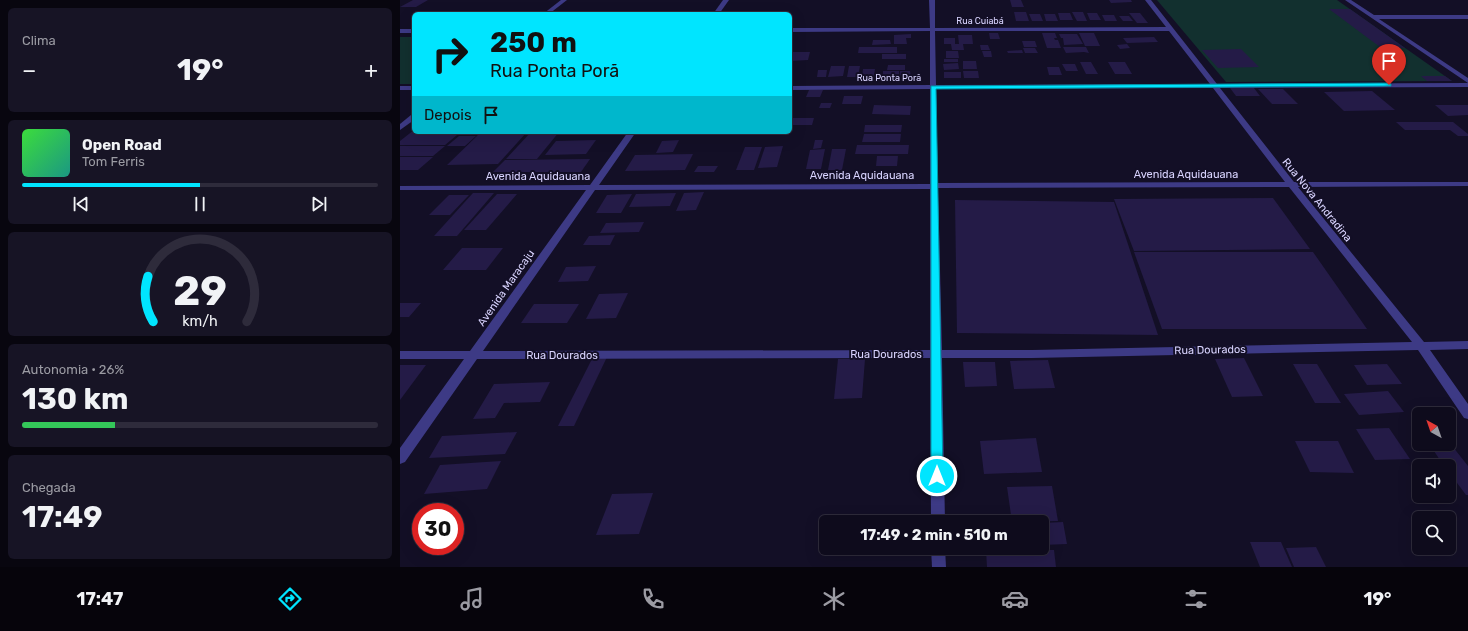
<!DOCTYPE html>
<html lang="pt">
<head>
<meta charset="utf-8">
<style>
	:root { --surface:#0e0b1c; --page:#171425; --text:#f1f3f6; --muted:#9b9ba3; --line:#2e2b3b; --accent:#00e5ff }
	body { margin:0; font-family:Rubik,sans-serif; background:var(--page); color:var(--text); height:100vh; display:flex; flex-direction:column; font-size:15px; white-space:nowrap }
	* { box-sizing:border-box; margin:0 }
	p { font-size:13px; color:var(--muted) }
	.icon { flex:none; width:22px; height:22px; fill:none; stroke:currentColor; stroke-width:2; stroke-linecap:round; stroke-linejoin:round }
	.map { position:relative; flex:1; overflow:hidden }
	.side { display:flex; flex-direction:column; gap:8px; padding:8px; background:#08060f; width:400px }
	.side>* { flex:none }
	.top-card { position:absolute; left:12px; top:12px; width:380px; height:122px; border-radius:6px; box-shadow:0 4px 16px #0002,0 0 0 1px var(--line); background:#00e5ff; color:#111; overflow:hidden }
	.needle { width:26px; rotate:320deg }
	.controls { position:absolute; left:1012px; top:407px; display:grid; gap:8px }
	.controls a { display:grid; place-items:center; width:44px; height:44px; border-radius:6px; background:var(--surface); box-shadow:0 4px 16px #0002,0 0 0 1px var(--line); font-size:20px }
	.speed { position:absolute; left:12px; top:503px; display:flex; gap:8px; font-size:20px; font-weight:700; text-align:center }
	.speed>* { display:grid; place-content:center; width:52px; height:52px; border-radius:50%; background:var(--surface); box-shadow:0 4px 16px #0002,0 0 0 1px var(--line); line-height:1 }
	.speed .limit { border:6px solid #d22; background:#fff; color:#111 }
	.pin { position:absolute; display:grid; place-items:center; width:34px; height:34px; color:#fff; margin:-41px -17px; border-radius:50% 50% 50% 0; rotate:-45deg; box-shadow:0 0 4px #0007 }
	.pin .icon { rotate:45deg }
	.me { position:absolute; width:44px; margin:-22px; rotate:0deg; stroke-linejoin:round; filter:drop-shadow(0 0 3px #0008) }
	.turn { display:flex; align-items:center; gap:14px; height:84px; padding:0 12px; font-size:18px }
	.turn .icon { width:52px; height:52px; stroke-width:2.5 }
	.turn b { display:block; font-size:28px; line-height:34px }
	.then { display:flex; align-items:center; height:38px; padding:0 12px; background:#0003; gap:8px; font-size:15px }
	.big { font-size:30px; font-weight:700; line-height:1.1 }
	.side .widget { flex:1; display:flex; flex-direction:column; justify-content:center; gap:6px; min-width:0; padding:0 14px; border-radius:6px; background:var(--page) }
	.side .dial { align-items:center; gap:0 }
	.dial svg { height:104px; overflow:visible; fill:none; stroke:var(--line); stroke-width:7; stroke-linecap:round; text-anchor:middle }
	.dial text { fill:var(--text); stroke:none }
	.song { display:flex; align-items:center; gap:12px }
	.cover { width:48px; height:48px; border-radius:6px; background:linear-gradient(135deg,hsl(120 70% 55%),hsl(170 70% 35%)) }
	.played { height:4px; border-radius:2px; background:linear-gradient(90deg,var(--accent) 50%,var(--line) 50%) }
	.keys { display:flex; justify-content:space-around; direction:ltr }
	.heat { display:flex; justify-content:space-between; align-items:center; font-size:22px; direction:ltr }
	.charge { height:6px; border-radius:3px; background:linear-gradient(90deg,#34c759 26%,var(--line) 0) }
	.trip { position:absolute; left:419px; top:515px; width:230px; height:40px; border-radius:6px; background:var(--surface); box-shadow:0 4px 16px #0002,0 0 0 1px var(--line); font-weight:700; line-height:40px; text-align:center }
	.menu { display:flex; height:64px; justify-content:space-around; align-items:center; background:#06040b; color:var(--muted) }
	.menu .icon { width:28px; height:28px }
	.menu .current { color:var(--accent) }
	.menu b { font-size:18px; color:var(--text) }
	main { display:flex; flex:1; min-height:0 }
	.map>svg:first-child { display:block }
	.green { fill:#12302f }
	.building { fill:#241b47 }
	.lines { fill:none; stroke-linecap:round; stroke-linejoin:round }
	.minor { fill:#3d3a85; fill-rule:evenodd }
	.route { fill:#00e5ff; stroke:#0095a6 }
	.labels { text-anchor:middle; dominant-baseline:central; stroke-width:4; stroke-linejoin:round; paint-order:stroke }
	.far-street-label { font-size:9px; fill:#d9d4ff; stroke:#130f26 }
	.street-label { font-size:11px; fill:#d9d4ff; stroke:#130f26 }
</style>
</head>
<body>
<main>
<section class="side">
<div class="widget"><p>Clima</p>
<div class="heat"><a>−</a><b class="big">19°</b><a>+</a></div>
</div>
<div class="widget">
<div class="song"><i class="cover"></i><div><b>Open Road</b><p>Tom Ferris</p></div></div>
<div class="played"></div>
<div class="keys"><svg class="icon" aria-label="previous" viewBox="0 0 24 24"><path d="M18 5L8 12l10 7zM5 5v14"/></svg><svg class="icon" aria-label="pause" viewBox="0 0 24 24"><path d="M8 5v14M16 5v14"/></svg><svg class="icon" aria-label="next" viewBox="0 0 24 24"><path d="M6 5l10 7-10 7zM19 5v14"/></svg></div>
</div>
<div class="widget dial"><svg viewBox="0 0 100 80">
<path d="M14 69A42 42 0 1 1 86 69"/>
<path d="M14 69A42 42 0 0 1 10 34" stroke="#00e5ff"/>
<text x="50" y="56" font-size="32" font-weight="700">29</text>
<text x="50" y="72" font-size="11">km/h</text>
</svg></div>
<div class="widget"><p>Autonomia · 26%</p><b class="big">130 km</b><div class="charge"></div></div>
<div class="widget"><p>Chegada</p><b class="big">17:49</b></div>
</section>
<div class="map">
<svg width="1068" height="567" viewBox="0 0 1068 567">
	<rect width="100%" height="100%" fill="#130f26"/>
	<g class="green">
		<path d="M757 0H937L1052 81 826 82Z"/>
		<rect x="0" y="37" width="14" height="47"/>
	</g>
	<g class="building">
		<path d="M13 0H28L16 7H0Z"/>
		<path d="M610 0H621L624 7H612Z"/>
		<path d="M709 0H731L732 2 711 3Z"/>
		<path d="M929 9H950L1005 48 980 47Z"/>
		<path d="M614 12H626L629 21H616Z"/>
		<path d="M672 12H683L687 21H677Z"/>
		<path d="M658 13H670L673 20H660Z"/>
		<path d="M687 13H697L701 20H690Z"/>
		<path d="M729 13H740L748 23H737Z"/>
		<path d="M629 14H640L643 21H632Z"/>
		<path d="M644 14H655L658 21H646Z"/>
		<path d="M702 15H714L717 21H705Z"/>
		<path d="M719 16H729L733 21H723Z"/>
		<path d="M589 33H598L600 39H590Z"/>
		<path d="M642 33H655L657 38H654L655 40H658L661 48H647Z"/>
		<path d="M679 33H694L700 46H685Z"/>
		<path d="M511 34V38H506L507 44H494V35Z"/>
		<path d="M659 34H677L683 44 664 45 663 38H661Z"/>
		<path d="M558 35H572L573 44H559Z"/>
		<path d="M754 37 758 42 727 43 723 38Z"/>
		<path d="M544 38H555V44H563L564 50H552L551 44H544Z"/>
		<path d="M473 40H490L491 44 472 45Z"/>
		<path d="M622 41H635L637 47H624Z"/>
		<path d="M727 44 730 48 720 49 717 45Z"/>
		<path d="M580 45H588L590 50H581Z"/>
		<path d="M459 47H497V53H458Z"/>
		<path d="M663 47H686L689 53 684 52 666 53Z"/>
		<path d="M623 48H635L638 53H625Z"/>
		<path d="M841 49 859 67 818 68 802 50Z"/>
		<path d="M622 50 623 53H608L607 51Z"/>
		<path d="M546 51H558L559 58H546Z"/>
		<path d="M582 51H591L592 57H584Z"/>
		<path d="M390 52H410L408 60 390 61Z"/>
		<rect x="482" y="54" width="24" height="5"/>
		<rect x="544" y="59" width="14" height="3"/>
		<path d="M563 61H576L577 69H563Z"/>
		<path d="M680 62H691L698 74H686Z"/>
		<path d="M708 62H725L732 74H715Z"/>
		<path d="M558 63 559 69 544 70 543 64Z"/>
		<path d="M662 64H675L678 71H666Z"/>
		<path d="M488 65H505V70H487Z"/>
		<path d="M431 66H445L443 76 428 77Z"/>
		<path d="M449 66H460L458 77H447Z"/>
		<path d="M647 67H659L662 75H649Z"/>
		<path d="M463 69H475L474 76H462Z"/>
		<path d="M418 70H427L426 77H417Z"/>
		<rect x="483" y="71" width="16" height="5"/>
		<path d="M500 71H510L511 77H500Z"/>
		<path d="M563 71H578L579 78H564Z"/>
		<rect x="544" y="72" width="17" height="6"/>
		<path d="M1021 76H1045L1052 81H1027Z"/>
		<path d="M830 88H854L860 96H836Z"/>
		<path d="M858 89H883L898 104H872Z"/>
		<path d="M409 90H423L420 97H406Z"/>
		<path d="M972 91 995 110 944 111 924 92Z"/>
		<path d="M444 96H463L461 104H442Z"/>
		<path d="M421 103H432L430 108H419Z"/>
		<path d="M474 105 511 106 510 115 472 114Z"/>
		<path d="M1035 105H1068V115L1048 116Z"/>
		<path d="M390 118H414L412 125H390Z"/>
		<path d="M996 122H1053L1068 134V136H1058L1050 130H1005Z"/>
		<path d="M465 125H502L501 132H464Z"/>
		<path d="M14 130V132H80L78 134H52L57 135 45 145H0V141Z"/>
		<path d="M159 132 137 159H106L130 133Z"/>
		<path d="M126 133 98 164 47 165 79 134Z"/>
		<path d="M464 134H501L500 142H462Z"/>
		<path d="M59 136H76L65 146H47Z"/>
		<path d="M196 140 186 154 145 155 156 141Z"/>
		<path d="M279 140 273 152 256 153 262 141Z"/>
		<path d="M415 140H423L421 148 413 149Z"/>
		<path d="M457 145H509L508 154H455Z"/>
		<path d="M0 146H45L33 156H0Z"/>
		<path d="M383 146 377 167 358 168 365 147Z"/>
		<path d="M345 147H362L354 170H336Z"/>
		<path d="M425 149 421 169H406L410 150Z"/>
		<path d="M432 149H446L442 170H428Z"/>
		<path d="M293 154 285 170 225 171 235 155Z"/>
		<path d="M477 156H498L497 166H476Z"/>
		<path d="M0 157H33L18 170H0Z"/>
		<path d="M190 159 181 172H93L105 160Z"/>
		<path d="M298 166H318L314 172H294Z"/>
		<path d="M304 192 296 210 276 211 284 193Z"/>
		<path d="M73 193H94L57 236H34Z"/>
		<path d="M276 193 270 206 229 207 236 194Z"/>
		<path d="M97 194H117L86 230H64Z"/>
		<path d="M232 194 221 213H196L207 195Z"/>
		<path d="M49 195H69L50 215H29Z"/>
		<path d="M873 198 910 249 734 251 714 199Z"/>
		<path d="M555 200 714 202 758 335 557 333Z"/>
		<path d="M244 222 239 232 200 233 206 223Z"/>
		<path d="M215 235 210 245H183L189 236Z"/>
		<path d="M62 248H103L86 270H43Z"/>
		<path d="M734 252H913L967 329H762Z"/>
		<path d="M196 266 188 281 158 282 166 267Z"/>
		<path d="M228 293 216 318 186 319 199 294Z"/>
		<path d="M0 303H21L9 317H0Z"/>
		<path d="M134 304H179L167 323H121Z"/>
		<path d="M193 357H207L174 426H158Z"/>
		<path d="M844 358 863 396 832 397 815 359Z"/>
		<path d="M438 359H465L462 398 434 399Z"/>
		<path d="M648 360 655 388 614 389 610 361Z"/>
		<path d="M563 362H595L597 386 565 387Z"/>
		<path d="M893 364H917L941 403H915Z"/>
		<path d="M987 364 1002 384 967 385 954 365Z"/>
		<path d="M0 365H26L0 400Z"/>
		<path d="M150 382 140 402 104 403 95 418 73 419 94 384Z"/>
		<path d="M988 391 1004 412 959 415 944 394Z"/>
		<path d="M989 428 1010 459 975 460 956 429Z"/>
		<path d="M117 432 105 454 29 458 42 436Z"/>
		<path d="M636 438 642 472 584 474 580 441Z"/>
		<path d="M895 441H938L954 473 910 472Z"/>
		<path d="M1053 447 1068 466V495H1066L1049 472V466H1044L1032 448Z"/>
		<path d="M101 461 87 489 24 494 40 465Z"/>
		<path d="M652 486 658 521 612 522 607 487Z"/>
		<path d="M253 493 239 534 196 535 212 494Z"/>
		<path d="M663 522 667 544 642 545V523Z"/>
		<path d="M850 542H881L892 567H860Z"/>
		<path d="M916 547 926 567H894L886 548Z"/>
		<path d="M586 550H654L656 567H587Z"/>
	</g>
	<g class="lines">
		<g class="minor">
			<path d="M161 0H167L149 14H143Z"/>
			<path d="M323 0H329L319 14H313Z"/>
			<path d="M529 0H535V28L766 27 745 0H751L817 84 1068 83V87L820 88 894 182H1068V186L898 187 1024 342 1068 341V349L1030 350 1068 404V419L1064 418 1018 350 632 358H542L545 522H531L530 358 77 359 5 462 0 464V448L64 359H0V351H70L186 190H0V186L190 185 228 132H236L199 185 530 184V89L390 90V86L530 85V31L390 32V28H530ZM535 31H769L810 84 536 85ZM813 88 885 182 538 183 536 89ZM889 187 1012 342 632 350H542L538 188ZM530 189V350L83 351 195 190Z"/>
			<path d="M945 0H951L974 15H1068V19H979L1068 78V83Z"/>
			<rect x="0" y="29" width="14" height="4"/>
			<rect x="0" y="86" width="14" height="4"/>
			<path d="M11 115H14V120L0 130V124Z"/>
			<path d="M531 548H545L546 567H532Z"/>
		</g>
	</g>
	<path class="route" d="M989 83 991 84V86L536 89 543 476 542 480 537 482 533 480 531 476V86Z"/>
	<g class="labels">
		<g class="far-street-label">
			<text x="580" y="21">Rua Cuiabá</text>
			<text x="489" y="78">Rua Ponta Porã</text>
		</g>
		<g class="street-label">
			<text x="786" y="174">Avenida Aquidauana</text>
			<text x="462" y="175">Avenida Aquidauana</text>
			<text x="138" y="176">Avenida Aquidauana</text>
			<text transform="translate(917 200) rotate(51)">Rua Nova Andradina</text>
			<text transform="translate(106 288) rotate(-55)">Avenida Maracaju</text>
			<text transform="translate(810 350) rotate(-1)">Rua Dourados</text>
			<text x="486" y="354">Rua Dourados</text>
			<text x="162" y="355">Rua Dourados</text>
		</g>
	</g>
</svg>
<div class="controls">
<a><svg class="needle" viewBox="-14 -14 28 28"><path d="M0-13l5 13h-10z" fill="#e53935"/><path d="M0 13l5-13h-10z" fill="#9b9ba3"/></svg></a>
<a><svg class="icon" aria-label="sound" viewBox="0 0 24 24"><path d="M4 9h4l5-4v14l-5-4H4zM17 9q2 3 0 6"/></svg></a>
<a><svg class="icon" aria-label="search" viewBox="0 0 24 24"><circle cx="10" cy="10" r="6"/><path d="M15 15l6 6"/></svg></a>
</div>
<div class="speed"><div class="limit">30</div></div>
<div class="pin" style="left:989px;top:85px;background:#d93025"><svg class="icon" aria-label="arrive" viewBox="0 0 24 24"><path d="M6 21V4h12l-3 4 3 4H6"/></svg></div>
<svg class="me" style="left:537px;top:476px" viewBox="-20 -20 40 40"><circle r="17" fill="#00e5ff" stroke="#fff" stroke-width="3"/><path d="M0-11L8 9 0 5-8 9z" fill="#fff"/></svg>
<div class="trip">17:49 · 2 min · 510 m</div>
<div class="top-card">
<div class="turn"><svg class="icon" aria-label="right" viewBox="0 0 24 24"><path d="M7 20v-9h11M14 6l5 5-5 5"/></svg><div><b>250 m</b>Rua Ponta Porã</div></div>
<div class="then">Depois<svg class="icon" aria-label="arrive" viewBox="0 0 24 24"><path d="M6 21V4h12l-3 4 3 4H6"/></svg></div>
</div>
</div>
</main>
<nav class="menu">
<b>17:47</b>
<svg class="icon current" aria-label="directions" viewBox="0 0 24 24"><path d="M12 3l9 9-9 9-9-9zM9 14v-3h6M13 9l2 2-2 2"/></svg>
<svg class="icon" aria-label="music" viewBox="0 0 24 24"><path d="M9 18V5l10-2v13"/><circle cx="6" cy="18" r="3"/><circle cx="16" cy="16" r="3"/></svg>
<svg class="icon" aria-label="phone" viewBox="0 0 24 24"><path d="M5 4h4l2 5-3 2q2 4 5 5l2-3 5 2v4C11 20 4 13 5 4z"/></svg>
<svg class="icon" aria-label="climate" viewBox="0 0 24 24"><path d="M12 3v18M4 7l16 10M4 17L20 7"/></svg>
<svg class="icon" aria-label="car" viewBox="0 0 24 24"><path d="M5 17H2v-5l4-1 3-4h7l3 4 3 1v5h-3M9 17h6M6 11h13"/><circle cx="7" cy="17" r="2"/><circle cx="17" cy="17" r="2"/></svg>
<svg class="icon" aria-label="filters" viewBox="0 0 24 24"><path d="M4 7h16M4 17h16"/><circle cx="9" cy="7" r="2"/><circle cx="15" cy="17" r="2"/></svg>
<b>19°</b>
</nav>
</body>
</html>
